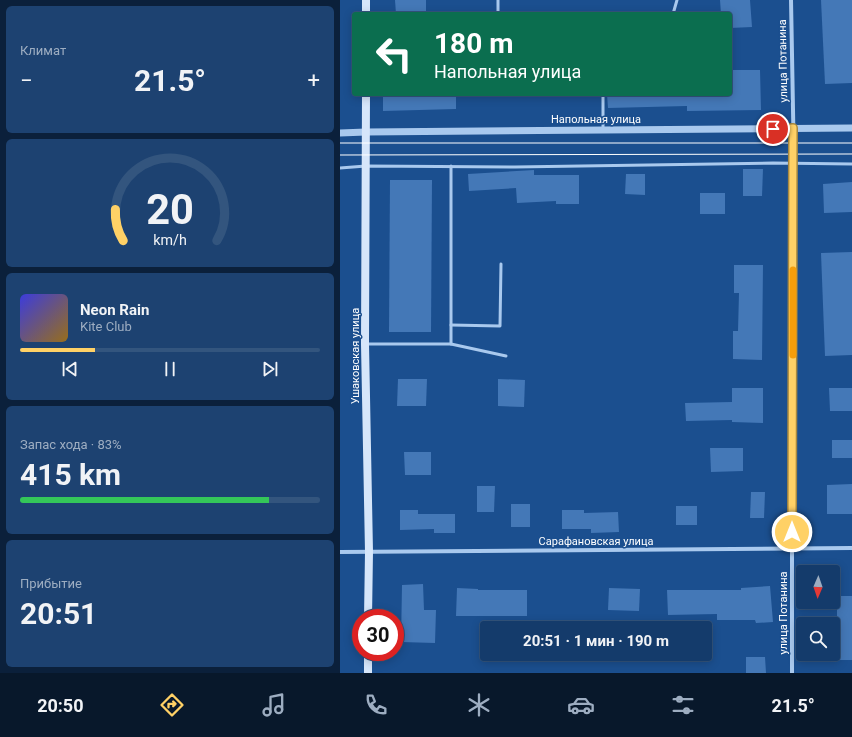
<!DOCTYPE html>
<html lang="ru">
<head>
<meta charset="utf-8">
<style>
	:root { --surface:#143b6b; --page:#1d4271; --text:#f1f3f6; --muted:#9dadc1; --line:#33557e; --accent:#ffd166 }
	body { margin:0; font-family:Roboto,sans-serif; background:var(--page); color:var(--text); height:100vh; display:flex; flex-direction:column; font-size:15px; white-space:nowrap }
	* { box-sizing:border-box; margin:0 }
	p { font-size:13px; color:var(--muted) }
	.icon { flex:none; width:22px; height:22px; fill:none; stroke:currentColor; stroke-width:2; stroke-linecap:round; stroke-linejoin:round }
	.map { position:relative; flex:1; overflow:hidden }
	.details { display:flex; flex-direction:column; gap:6px; padding:6px; background:#0b203b; width:340px }
	.details>* { flex:none }
	.top-card { position:absolute; left:12px; top:12px; width:380px; height:84px; border-radius:4px; box-shadow:0 2px 10px #0003,0 0 0 1px var(--line); background:#0b6e4f; color:#fff; overflow:hidden }
	.needle { width:26px; rotate:182deg }
	.buttons { position:absolute; left:456px; top:565px; display:grid; gap:8px }
	.buttons a { display:grid; place-items:center; width:44px; height:44px; border-radius:4px; background:var(--surface); box-shadow:0 2px 10px #0003,0 0 0 1px var(--line); font-size:20px }
	.speed { position:absolute; left:12px; top:609px; display:flex; gap:8px; font-size:20px; font-weight:700; text-align:center }
	.speed>* { display:grid; place-content:center; width:52px; height:52px; border-radius:50%; background:var(--surface); box-shadow:0 2px 10px #0003,0 0 0 1px var(--line); line-height:1 }
	.speed .limit { border:6px solid #d22; background:#fff; color:#111 }
	.pin { position:absolute; display:grid; place-items:center; width:34px; height:34px; color:#fff; margin:-17px; border:2px solid #fff; border-radius:50%; box-shadow:0 1px 4px #0007 }
	.me { position:absolute; width:44px; margin:-22px; rotate:0deg; stroke-linejoin:round; filter:drop-shadow(0 0 3px #0008) }
	.turn { display:flex; align-items:center; gap:14px; height:84px; padding:0 16px; font-size:18px }
	.turn .icon { width:52px; height:52px; stroke-width:2.5 }
	.turn b { display:block; font-size:28px; line-height:34px }
	.big { font-size:30px; font-weight:700; line-height:1.1 }
	.details .card { flex:1; display:flex; flex-direction:column; justify-content:center; gap:6px; min-width:0; padding:0 14px; border-radius:6px; background:var(--page) }
	.details .dial { align-items:center; gap:0 }
	.dial svg { height:104px; overflow:visible; fill:none; stroke:var(--line); stroke-width:7; stroke-linecap:round; text-anchor:middle }
	.dial text { fill:var(--text); stroke:none }
	.song { display:flex; align-items:center; gap:12px }
	.cover { width:48px; height:48px; border-radius:6px; background:linear-gradient(135deg,hsl(240 70% 55%),hsl(40 70% 35%)) }
	.played { height:4px; border-radius:2px; background:linear-gradient(90deg,var(--accent) 25%,var(--line) 25%) }
	.keys { display:flex; justify-content:space-around; direction:ltr }
	.heat { display:flex; justify-content:space-between; align-items:center; font-size:22px; direction:ltr }
	.charge { height:6px; border-radius:3px; background:linear-gradient(90deg,#34c759 83%,var(--line) 0) }
	.trip { position:absolute; left:140px; top:621px; width:232px; height:40px; border-radius:4px; background:var(--surface); box-shadow:0 2px 10px #0003,0 0 0 1px var(--line); font-weight:700; line-height:40px; text-align:center }
	.dock { display:flex; height:64px; justify-content:space-around; align-items:center; background:#08182b; color:var(--muted) }
	.dock .icon { width:28px; height:28px }
	.dock .current { color:var(--accent) }
	.dock b { font-size:18px; color:var(--text) }
	main { display:flex; flex:1; min-height:0 }
	.map>svg:first-child { display:block }
	.building { fill:#4478b7 }
	.lines { fill:none; stroke-linecap:round; stroke-linejoin:round }
	.service { stroke:#a9c9ee; stroke-width:3 }
	.minor { stroke:#a9c9ee; stroke-width:4 }
	.tertiary { stroke:#a9c9ee; stroke-width:7 }
	.secondary { stroke:#d6e6fa; stroke-width:8 }
	.tram { stroke:#fff; stroke-width:1 }
	.route-casing { stroke:#a68842; stroke-width:10 }
	.route { stroke:#ffd166; stroke-width:7 }
	.slow { stroke:#f59e0b; stroke-width:7 }
	.labels { text-anchor:middle; dominant-baseline:central; stroke-width:3; stroke-linejoin:round; paint-order:stroke }
	.street-label { font-size:11px; fill:#fff; stroke:#1b4f8f }
</style>
</head>
<body>
<main>
<section class="details">
<div class="card"><p>Климат</p>
<div class="heat"><a>−</a><b class="big">21.5°</b><a>+</a></div>
</div>
<div class="card dial"><svg viewBox="0 0 100 80">
<path d="M14 69A42 42 0 1 1 86 69"/>
<path d="M14 69A42 42 0 0 1 8 45" stroke="#ffd166"/>
<text x="50" y="56" font-size="32" font-weight="700">20</text>
<text x="50" y="72" font-size="11">km/h</text>
</svg></div>
<div class="card">
<div class="song"><i class="cover"></i><div><b>Neon Rain</b><p>Kite Club</p></div></div>
<div class="played"></div>
<div class="keys"><svg class="icon" aria-label="previous" viewBox="0 0 24 24"><path d="M18 5L8 12l10 7zM5 5v14"/></svg><svg class="icon" aria-label="pause" viewBox="0 0 24 24"><path d="M8 5v14M16 5v14"/></svg><svg class="icon" aria-label="next" viewBox="0 0 24 24"><path d="M6 5l10 7-10 7zM19 5v14"/></svg></div>
</div>
<div class="card"><p>Запас хода · 83%</p><b class="big">415 km</b><div class="charge"></div></div>
<div class="card"><p>Прибытие</p><b class="big">20:51</b></div>
</section>
<div class="map">
<svg width="512" height="673" viewBox="0 0 512 673">
	<rect width="100%" height="100%" fill="#1b4f8f"/>
	<g class="building">
		<path d="M55 0H86V14H56Z"/>
		<path d="M380 0H410L412 27 390 28V14H381Z"/>
		<path d="M481 0H512V83L485 84Z"/>
		<path d="M393 70H420L421 110 347 111V106L268 108 267 94H390V88H393Z"/>
		<path d="M43 94H116V109L43 111Z"/>
		<path d="M403 169H423L422 196H403Z"/>
		<path d="M194 170V175H239V204H216V201L177 203 176 188 129 191 128 174Z"/>
		<path d="M286 174H305V195L285 194Z"/>
		<path d="M50 180H92L91 332H49Z"/>
		<path d="M512 182V212L484 213 483 184Z"/>
		<rect x="360" y="193" width="25" height="21"/>
		<path d="M512 252V355L485 356 481 253Z"/>
		<path d="M394 265H423L422 360 393 359V331H398L399 293H394Z"/>
		<path d="M58 379H87L86 406H57Z"/>
		<path d="M158 379 185 380 184 407 158 406Z"/>
		<path d="M392 388H423V423L392 422V420L346 421 345 403 392 402Z"/>
		<path d="M489 388H512V411H490Z"/>
		<rect x="492" y="440" width="20" height="18"/>
		<path d="M370 448H403V471L371 472Z"/>
		<path d="M64 452H91V475H65Z"/>
		<path d="M512 484V514H487V485Z"/>
		<path d="M137 486H155L154 512H137Z"/>
		<path d="M411 492H425L424 518H410Z"/>
		<rect x="171" y="504" width="19" height="23"/>
		<rect x="336" y="506" width="21" height="19"/>
		<path d="M60 510H78V514H115V533H94V529L60 530Z"/>
		<path d="M222 510H244V513L278 512 279 532 251 533V529H222Z"/>
		<path d="M83 584 84 610H96L95 643 61 642 62 585Z"/>
		<path d="M430 586 433 622 416 623 415 620H377V614L328 615 327 590H401V588Z"/>
		<path d="M117 588 138 589V590H187V616H116Z"/>
		<path d="M269 588 300 589 299 611 268 610Z"/>
		<rect x="497" y="596" width="15" height="64"/>
		<path d="M406 657H425L426 673H406Z"/>
	</g>
	<g class="lines">
		<g class="service">
			<path d="M158 0V14"/>
			<path d="M333 14 337 0"/>
			<path d="M263 130V94"/>
			<path d="M0 168 26 166 175 167 433 163 512 164"/>
			<path d="M111 325 160 326 161 264"/>
			<path d="M26 344H111V166"/>
			<path d="M111 344 166 356"/>
		</g>
		<g class="minor">
			<path d="M451 0 454 164 452 548V673"/>
			<path d="M0 552 512 548"/>
		</g>
		<path class="tertiary" d="M0 133 26 132 512 128"/>
		<g class="secondary">
			<path d="M26 0V14"/>
			<path d="M26 94 25 344 29 552 28 618"/>
			<path d="M28 673V652"/>
		</g>
		<g class="tram">
			<path d="M0 143H512"/>
			<path d="M0 155 512 154"/>
		</g>
	</g>
	<g class="lines">
		<defs>
			<path id="route" d="M433 129 453 128 452 532"/>
		</defs>
		<use href="#route" class="route-casing"/>
		<use href="#route" class="route"/>
		<path class="slow" d="M453 355V270"/>
	</g>
	<g class="labels">
		<g class="street-label">
			<text transform="translate(443 61) rotate(-91)">улица Потанина</text>
			<text x="256" y="119">Напольная улица</text>
			<text transform="translate(15 356) rotate(-90)">Ушаковская улица</text>
			<text x="256" y="541">Сарафановская улица</text>
			<text transform="translate(443 613) rotate(-90)">улица Потанина</text>
		</g>
	</g>
</svg>
<div class="buttons">
<a><svg class="needle" viewBox="-14 -14 28 28"><path d="M0-13l5 13h-10z" fill="#e53935"/><path d="M0 13l5-13h-10z" fill="#9dadc1"/></svg></a>
<a><svg class="icon" aria-label="search" viewBox="0 0 24 24"><circle cx="10" cy="10" r="6"/><path d="M15 15l6 6"/></svg></a>
</div>
<div class="speed"><div class="limit">30</div></div>
<div class="pin" style="left:433px;top:129px;background:#d93025"><svg class="icon" aria-label="arrive" viewBox="0 0 24 24"><path d="M6 21V4h12l-3 4 3 4H6"/></svg></div>
<svg class="me" style="left:452px;top:532px" viewBox="-20 -20 40 40"><circle r="17" fill="#ffd166" stroke="#fff" stroke-width="3"/><path d="M0-11L8 9 0 5-8 9z" fill="#fff"/></svg>
<div class="trip">20:51 · 1 мин · 190 m</div>
<div class="top-card">
<div class="turn"><svg class="icon" aria-label="left" viewBox="0 0 24 24"><path d="M17 20v-9H6M10 6l-5 5 5 5"/></svg><div><b>180 m</b>Напольная улица</div></div>
</div>
</div>
</main>
<nav class="dock">
<b>20:50</b>
<svg class="icon current" aria-label="directions" viewBox="0 0 24 24"><path d="M12 3l9 9-9 9-9-9zM9 14v-3h6M13 9l2 2-2 2"/></svg>
<svg class="icon" aria-label="music" viewBox="0 0 24 24"><path d="M9 18V5l10-2v13"/><circle cx="6" cy="18" r="3"/><circle cx="16" cy="16" r="3"/></svg>
<svg class="icon" aria-label="phone" viewBox="0 0 24 24"><path d="M5 4h4l2 5-3 2q2 4 5 5l2-3 5 2v4C11 20 4 13 5 4z"/></svg>
<svg class="icon" aria-label="climate" viewBox="0 0 24 24"><path d="M12 3v18M4 7l16 10M4 17L20 7"/></svg>
<svg class="icon" aria-label="car" viewBox="0 0 24 24"><path d="M5 17H2v-5l4-1 3-4h7l3 4 3 1v5h-3M9 17h6M6 11h13"/><circle cx="7" cy="17" r="2"/><circle cx="17" cy="17" r="2"/></svg>
<svg class="icon" aria-label="filters" viewBox="0 0 24 24"><path d="M4 7h16M4 17h16"/><circle cx="9" cy="7" r="2"/><circle cx="15" cy="17" r="2"/></svg>
<b>21.5°</b>
</nav>
</body>
</html>
